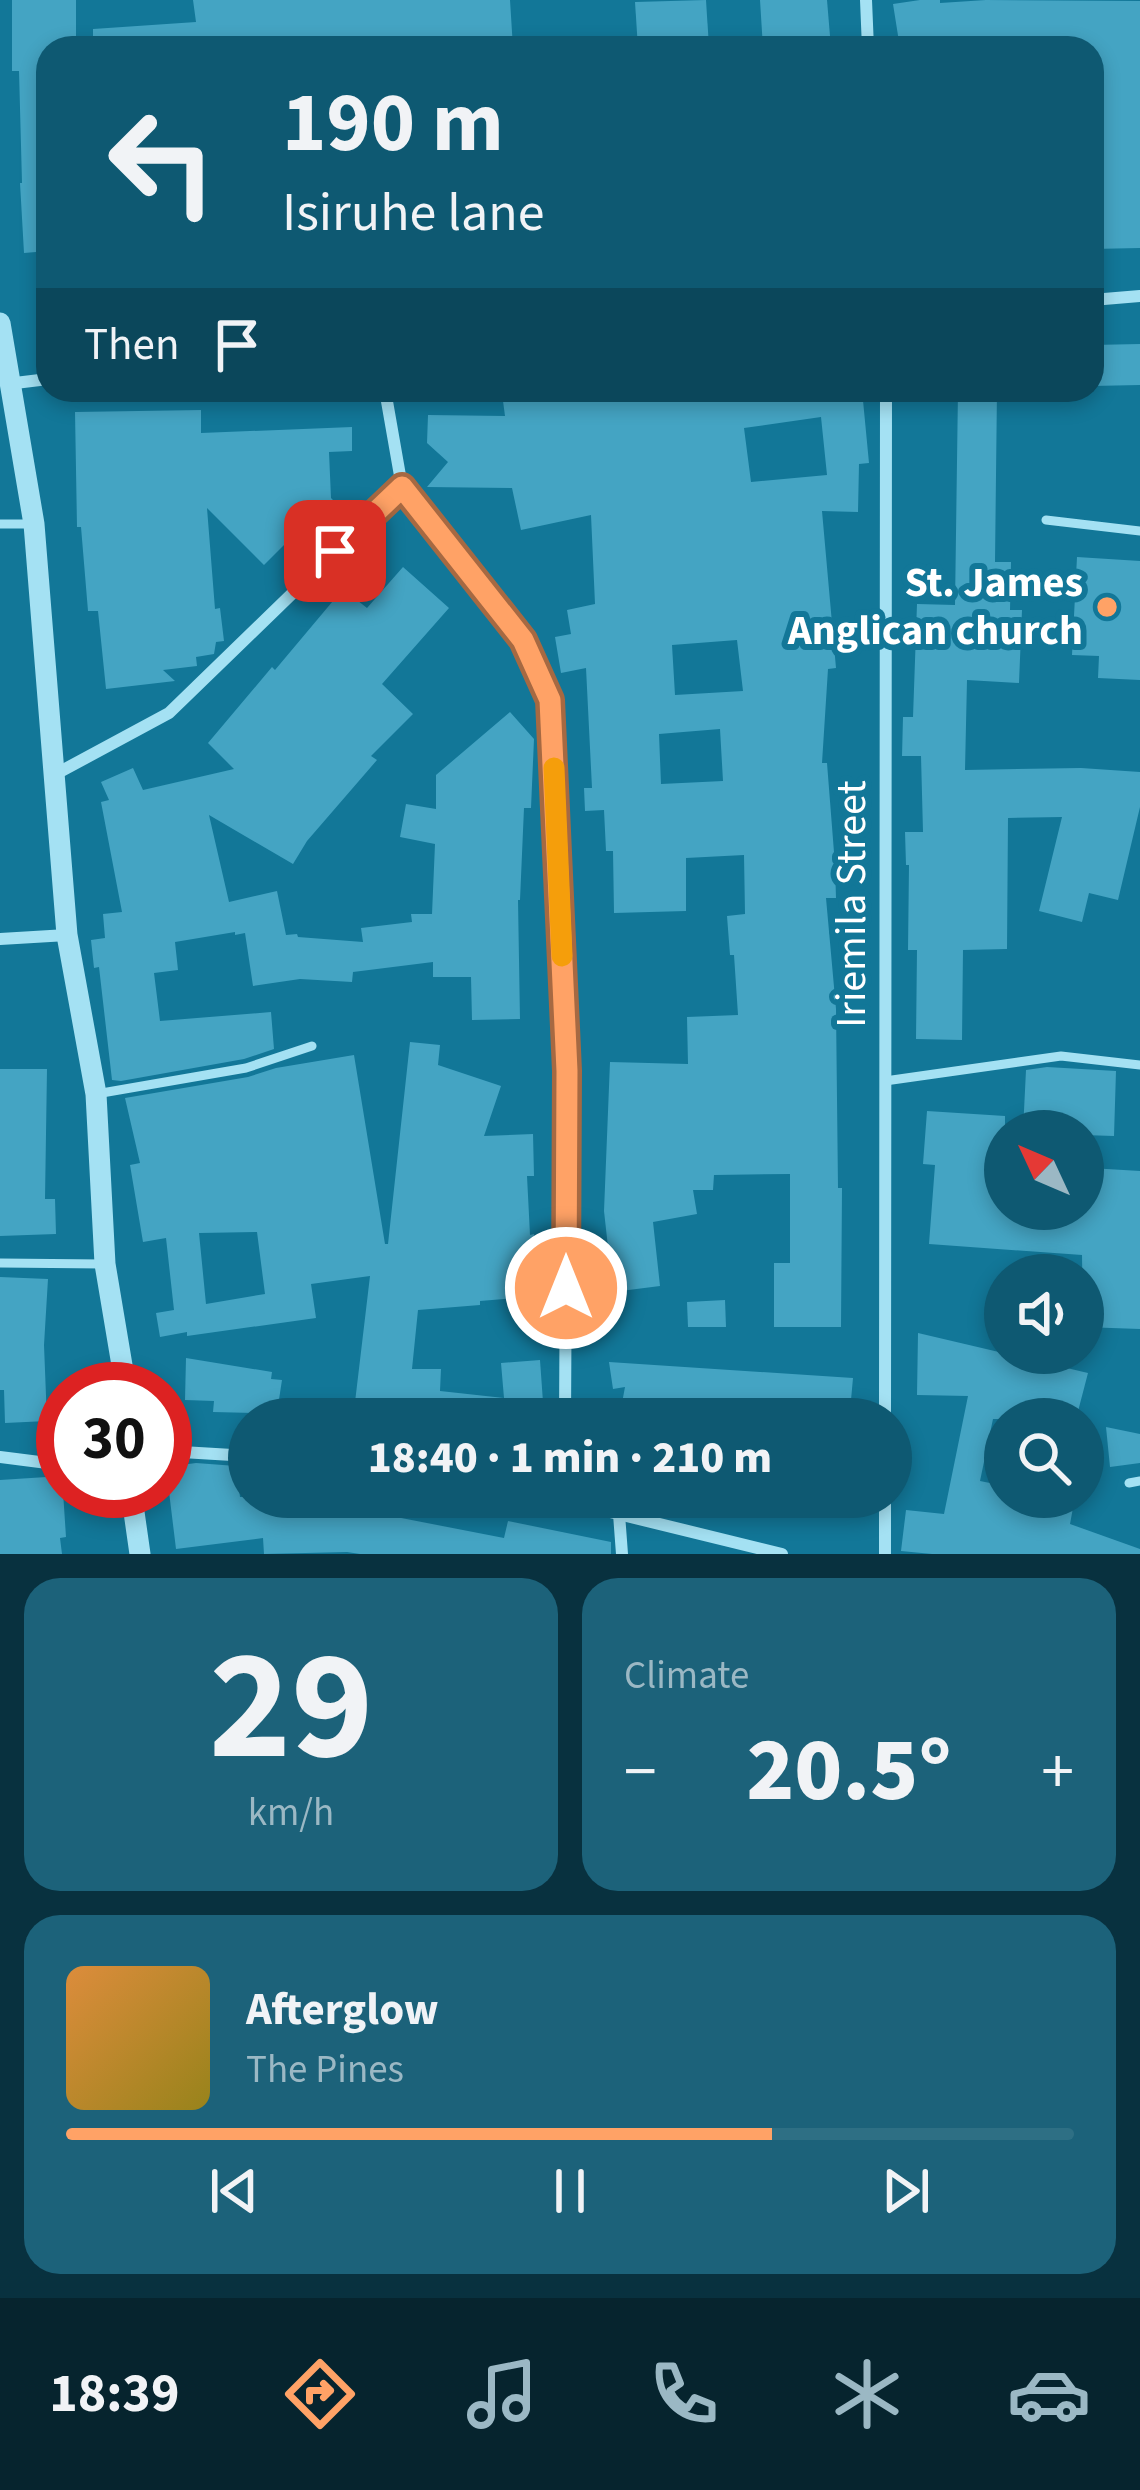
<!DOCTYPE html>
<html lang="en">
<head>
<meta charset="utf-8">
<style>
	:root { --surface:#0e5972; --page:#1c627a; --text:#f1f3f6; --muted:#9bb8c4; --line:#2e6f84; --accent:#ffa266 }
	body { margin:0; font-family:"Source Sans 3",sans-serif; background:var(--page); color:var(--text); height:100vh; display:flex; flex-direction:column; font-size:45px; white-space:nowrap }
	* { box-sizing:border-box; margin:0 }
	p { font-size:39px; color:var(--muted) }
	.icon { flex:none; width:66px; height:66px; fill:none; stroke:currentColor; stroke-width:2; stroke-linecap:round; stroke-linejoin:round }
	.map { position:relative; height:1554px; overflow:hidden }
	.side { display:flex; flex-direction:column; gap:24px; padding:24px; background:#08313f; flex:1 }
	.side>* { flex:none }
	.hud { position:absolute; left:36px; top:36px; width:1068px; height:366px; border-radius:36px; box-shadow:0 6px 18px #0003; background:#0e5972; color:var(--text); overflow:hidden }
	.needle { width:78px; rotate:314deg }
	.buttons { position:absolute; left:984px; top:1110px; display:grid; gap:24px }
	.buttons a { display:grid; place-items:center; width:120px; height:120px; border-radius:50%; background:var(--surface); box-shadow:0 6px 18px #0003; font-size:60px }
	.speed { position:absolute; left:36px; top:1362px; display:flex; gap:24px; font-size:60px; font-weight:700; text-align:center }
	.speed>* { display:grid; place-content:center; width:156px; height:156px; border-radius:50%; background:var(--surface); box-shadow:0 6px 18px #0003; line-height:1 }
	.speed .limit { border:18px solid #d22; background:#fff; color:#111 }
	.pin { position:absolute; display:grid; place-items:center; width:102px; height:102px; color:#fff; margin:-51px; border-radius:24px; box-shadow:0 6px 18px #0006 }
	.me { position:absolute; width:132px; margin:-66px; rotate:0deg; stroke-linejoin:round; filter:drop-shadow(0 0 9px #0008) }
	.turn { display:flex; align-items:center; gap:42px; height:252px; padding:0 48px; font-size:54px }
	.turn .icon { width:156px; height:156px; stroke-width:2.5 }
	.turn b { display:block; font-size:84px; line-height:102px }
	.then { display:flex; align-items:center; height:114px; padding:0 48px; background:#0003; gap:24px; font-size:45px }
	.big { font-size:90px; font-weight:800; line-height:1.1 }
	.side .widget { flex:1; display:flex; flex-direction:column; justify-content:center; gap:18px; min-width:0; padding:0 42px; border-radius:36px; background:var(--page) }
	.side .dial { align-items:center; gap:0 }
	.dial b { font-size:156px; line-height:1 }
	.song { display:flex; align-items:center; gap:36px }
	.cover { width:144px; height:144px; border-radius:18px; background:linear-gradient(135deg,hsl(30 70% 55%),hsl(50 70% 35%)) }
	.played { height:12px; border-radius:6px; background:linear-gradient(90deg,var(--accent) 70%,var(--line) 70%) }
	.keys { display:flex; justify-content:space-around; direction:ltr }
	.heat { display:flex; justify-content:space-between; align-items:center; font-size:66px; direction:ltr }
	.side .tiles { flex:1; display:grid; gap:24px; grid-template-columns:1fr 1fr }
	.widget:last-child { grid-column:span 2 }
	.trip { position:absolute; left:228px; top:1398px; width:684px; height:120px; border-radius:60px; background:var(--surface); box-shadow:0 6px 18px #0003; font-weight:800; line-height:120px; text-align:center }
	.tab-bar { display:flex; height:192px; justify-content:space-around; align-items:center; background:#06242e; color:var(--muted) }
	.tab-bar .icon { width:84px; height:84px }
	.tab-bar .active { color:var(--accent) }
	.tab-bar b { font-size:54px; color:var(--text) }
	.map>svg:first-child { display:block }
	.building { fill:#44a4c3; fill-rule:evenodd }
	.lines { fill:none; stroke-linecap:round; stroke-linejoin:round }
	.service { stroke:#a4e1f3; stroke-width:9 }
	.minor { stroke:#a4e1f3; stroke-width:12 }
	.tertiary { stroke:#a4e1f3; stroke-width:21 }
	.route-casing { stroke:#a66942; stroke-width:30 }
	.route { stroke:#ffa266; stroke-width:21 }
	.slow { stroke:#f59e0b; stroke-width:21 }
	.poi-dot { fill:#ffa266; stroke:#127798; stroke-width:4.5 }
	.labels { text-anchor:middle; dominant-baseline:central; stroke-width:12; stroke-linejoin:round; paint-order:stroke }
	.poi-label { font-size:42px; font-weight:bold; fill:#fff; stroke:#127798; text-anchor:end }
	.street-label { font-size:42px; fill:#fff; stroke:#127798 }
</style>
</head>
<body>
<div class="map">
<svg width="1140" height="1554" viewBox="0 0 1140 1554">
	<rect width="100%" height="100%" fill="#127798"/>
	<g class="building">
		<path d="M12 0H76V48H48V251L24 253 20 183H22L19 71H12Z"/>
		<path d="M193 0H510L513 48H93V29L196 22Z"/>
		<path d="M706 0 709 47 638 48 635 2Z"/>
		<path d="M760 0H827L831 48H763Z"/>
		<path d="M920 0H940V3L986 0 1140 1V248L1092 249V178H1094L1092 48H900L893 4Z"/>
		<path d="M1140 344V385L1092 386V345Z"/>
		<path d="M606 390H862L869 463 859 464 858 512 822 511 836 668 828 669 822 763H827L835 865 836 898H826L836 1009 838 1188H842L841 1327H774V1263H790V1174L714 1175 713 1190H693L697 1214 653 1222 660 1286 613 1292 604 1211 610 1062 688 1064 687 1017 738 1015 734 955H730L727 916 745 914 744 855 686 858V911L614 913 613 851H606L604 810 585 811 584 788H592L586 668 561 673 555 637 571 634 567 610 595 604 591 515 521 530 512 488 427 487 448 462 427 443 428 415 505 416 503 401 549 394 550 402ZM821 417 827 475 751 482 744 428ZM737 640 743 691 675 695 672 645ZM720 729 723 781 661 784 659 734Z"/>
		<path d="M958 390H997L995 562H1011L1010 610H1022L1019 683 967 680 965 770 1081 768 1140 772V807L1118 900 1089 893 1082 922 1039 911 1062 817 1008 818 1007 949 963 950 962 1040 916 1039 917 950H908L909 865H906L905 832H923L921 756H902L903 717H913L917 604 955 605Z"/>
		<path d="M201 410V433L352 427V451L329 452 331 498 349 516 323 543 304 525 264 565 207 508 215 609 220 608 224 641 216 642 214 654 196 657 197 666 163 670 175 681 106 689 98 611H88L81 527H77L75 412Z"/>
		<path d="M1077 557 1140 561V680L1098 678 1099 656 1072 655Z"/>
		<path d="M403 567 449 608 382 684 413 714 371 756 377 760 307 841 293 864 209 815 229 902 277 891 286 935 297 934 298 937 363 942 361 928 412 922 411 914H432L435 844 400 837 406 804 436 809V775L510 712 534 739 531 808H524L520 900H518L520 1019 472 1020 471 977H433V962L353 972 352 982 300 979 253 986 245 933 235 935V932L175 942 178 970 154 973 160 1021 271 1012 274 1049 244 1059 121 1081 112 1080 99 967 94 968 91 940 105 938 103 914 122 912 101 802 109 800 101 782 133 768 143 790 234 769 208 743 272 667 275 670 343 589 367 608Z"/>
		<path d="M410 1042 440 1045 438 1065 501 1086 484 1136 533 1134 534 1176H527L530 1235 534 1234 539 1296 480 1301V1305L418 1310 412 1369H441L440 1391 504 1398 501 1363 540 1360 543 1402H547L546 1419H353L370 1276 311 1284 316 1318 187 1336V1332L160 1337 156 1313 174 1310 166 1238 143 1242 130 1165 140 1163 125 1098 248 1077 276 1068 354 1055 385 1244H388ZM257 1232 265 1294 206 1304 199 1233Z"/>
		<path d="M1047 1067 1116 1071 1114 1136 1083 1135V1131H1023L1026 1070Z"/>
		<path d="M0 1069H47L45 1199H55L56 1234 0 1236Z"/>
		<path d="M927 1111 1005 1116V1209H1088L1090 1168 1140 1171V1329L1083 1327 1082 1255 929 1244 935 1165 923 1164Z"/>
		<path d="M0 1277 48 1279 44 1345 47 1421 5 1423 4 1390H0Z"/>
		<path d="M725 1300 726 1327H688L687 1302Z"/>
		<path d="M918 1333 1088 1373 1076 1419H993L980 1481 1005 1486V1497H1075L1070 1524 1140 1549V1554H932L901 1551 906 1510 944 1514 968 1396 917 1395Z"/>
		<path d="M186 1358 272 1372 271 1379 282 1380 276 1419H253L254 1413 213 1412 214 1401 185 1400Z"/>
		<path d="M609 1362 853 1378 850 1411 741 1404V1419H619L625 1387 613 1389Z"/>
		<path d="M1106 1427 1140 1434V1463L1110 1467Z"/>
		<path d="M196 1463 236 1466 240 1497H319V1502L504 1538 508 1521 611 1542V1554H360L347 1552 264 1554 263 1538 176 1549 166 1467Z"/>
		<path d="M62 1476 66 1537 60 1538 62 1554H0V1480Z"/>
	</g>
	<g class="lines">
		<g class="service">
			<path d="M1046 520 1140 531"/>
			<path d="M0 524H34"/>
			<path d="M885 1081 1061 1056 1140 1065"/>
			<path d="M96 1094 246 1068 312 1046"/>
			<path d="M0 1263 103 1264"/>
			<path d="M1129 1483 1140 1481"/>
		</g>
		<g class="minor">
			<path d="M866 0 868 48"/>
			<path d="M1092 300 1140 296"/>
			<path d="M7 384 48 379"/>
			<path d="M385 390 402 487 523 640 550 701 567 1071 565 1419"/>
			<path d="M54 775 169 713 402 487"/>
			<path d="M0 939 67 935"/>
			<path d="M885 1419 886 390"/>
			<path d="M165 1451 249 1456"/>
			<path d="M0 1457 63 1465"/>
			<path d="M549 1497 782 1554"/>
			<path d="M885 1497V1554"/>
			<path d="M619 1514 622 1554"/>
		</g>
		<g class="tertiary">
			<path d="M0 323 34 524 67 935 96 1094 105 1264 126 1389"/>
			<path d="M131 1491 140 1554"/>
		</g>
	</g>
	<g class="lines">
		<defs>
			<path id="route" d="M335 551 402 487 523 640 550 700 567 1071 566 1288"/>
		</defs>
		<use href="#route" class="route-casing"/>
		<use href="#route" class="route"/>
		<path class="slow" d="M554 768 562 956"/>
	</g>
	<circle class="poi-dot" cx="1107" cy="607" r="12"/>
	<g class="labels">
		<g class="poi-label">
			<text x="1083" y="583">St. James<tspan x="1083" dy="48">Anglican church</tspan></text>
		</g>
		<g class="street-label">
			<text transform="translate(852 904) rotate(-90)">Iriemila Street</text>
		</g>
	</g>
</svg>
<div class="buttons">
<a><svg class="needle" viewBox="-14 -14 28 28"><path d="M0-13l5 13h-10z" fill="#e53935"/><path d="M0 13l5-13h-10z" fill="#9bb8c4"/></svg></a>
<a><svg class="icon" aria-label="sound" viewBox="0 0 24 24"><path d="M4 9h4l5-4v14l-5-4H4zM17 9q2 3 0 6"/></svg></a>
<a><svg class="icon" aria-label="search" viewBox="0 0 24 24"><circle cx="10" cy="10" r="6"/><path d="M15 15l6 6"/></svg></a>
</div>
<div class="speed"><div class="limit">30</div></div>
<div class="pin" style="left:335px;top:551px;background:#d93025"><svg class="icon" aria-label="arrive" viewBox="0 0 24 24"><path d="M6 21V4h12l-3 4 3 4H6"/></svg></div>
<svg class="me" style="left:566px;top:1288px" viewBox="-20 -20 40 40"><circle r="17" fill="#ffa266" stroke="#fff" stroke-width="3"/><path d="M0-11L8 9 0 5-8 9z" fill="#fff"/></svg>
<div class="trip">18:40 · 1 min · 210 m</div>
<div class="hud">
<div class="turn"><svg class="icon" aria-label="left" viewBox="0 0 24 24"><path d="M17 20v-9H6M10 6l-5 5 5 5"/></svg><div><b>190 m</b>Isiruhe lane</div></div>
<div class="then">Then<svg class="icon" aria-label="arrive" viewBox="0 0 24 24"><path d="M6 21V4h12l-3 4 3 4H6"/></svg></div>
</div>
</div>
<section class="side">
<div class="tiles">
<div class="widget dial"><b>29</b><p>km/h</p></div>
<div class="widget"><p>Climate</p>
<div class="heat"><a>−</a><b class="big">20.5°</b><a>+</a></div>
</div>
<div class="widget">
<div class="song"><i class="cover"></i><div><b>Afterglow</b><p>The Pines</p></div></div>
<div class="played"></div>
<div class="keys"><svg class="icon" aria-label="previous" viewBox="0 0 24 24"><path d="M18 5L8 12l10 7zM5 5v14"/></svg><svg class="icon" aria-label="pause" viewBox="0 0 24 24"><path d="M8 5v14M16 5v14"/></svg><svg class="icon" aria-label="next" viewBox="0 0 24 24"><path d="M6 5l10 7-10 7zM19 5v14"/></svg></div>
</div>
</div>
</section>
<nav class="tab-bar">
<b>18:39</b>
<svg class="icon active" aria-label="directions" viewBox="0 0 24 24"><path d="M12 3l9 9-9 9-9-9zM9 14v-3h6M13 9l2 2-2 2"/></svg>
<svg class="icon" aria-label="music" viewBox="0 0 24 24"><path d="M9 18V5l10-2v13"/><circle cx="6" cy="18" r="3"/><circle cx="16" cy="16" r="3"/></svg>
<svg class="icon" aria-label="phone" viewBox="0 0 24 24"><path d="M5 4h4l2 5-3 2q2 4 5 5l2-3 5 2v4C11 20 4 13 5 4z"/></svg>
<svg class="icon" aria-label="climate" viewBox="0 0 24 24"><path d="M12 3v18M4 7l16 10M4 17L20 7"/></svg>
<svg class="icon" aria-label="car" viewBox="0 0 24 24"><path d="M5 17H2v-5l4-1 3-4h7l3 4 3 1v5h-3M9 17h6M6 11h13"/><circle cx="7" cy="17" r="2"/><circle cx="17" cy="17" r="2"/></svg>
</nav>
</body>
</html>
